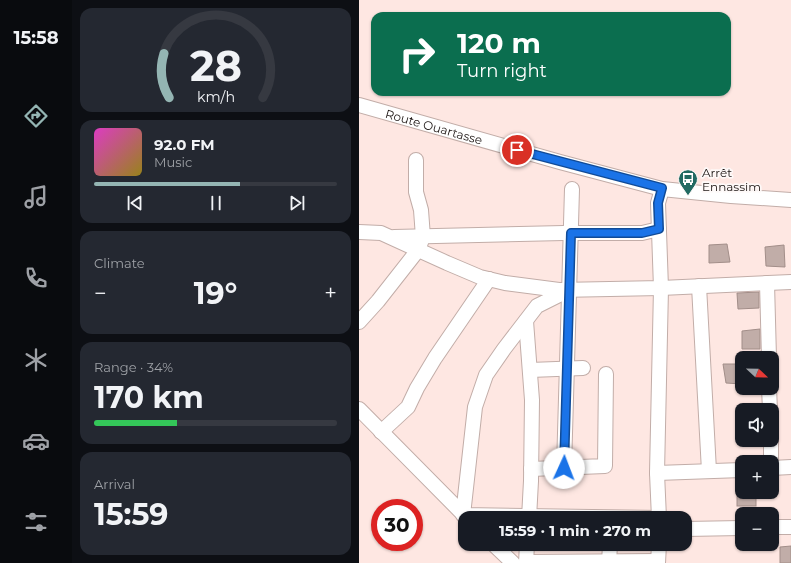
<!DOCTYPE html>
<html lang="en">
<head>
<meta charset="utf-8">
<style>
	:root { --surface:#171b24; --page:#242831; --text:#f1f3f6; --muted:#9ea1a6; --line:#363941; --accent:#94b5b3 }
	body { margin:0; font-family:Montserrat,sans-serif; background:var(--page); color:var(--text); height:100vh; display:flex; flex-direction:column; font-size:15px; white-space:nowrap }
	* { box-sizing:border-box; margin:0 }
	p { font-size:13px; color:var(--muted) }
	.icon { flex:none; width:22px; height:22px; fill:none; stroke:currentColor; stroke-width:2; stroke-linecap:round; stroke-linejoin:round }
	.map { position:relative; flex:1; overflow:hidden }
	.drawer { display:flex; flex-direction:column; gap:8px; padding:8px; background:#0d0f14; width:287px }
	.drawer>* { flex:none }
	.guide { position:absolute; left:12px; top:12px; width:360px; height:84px; border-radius:12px; box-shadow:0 1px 3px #0004; background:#0b6e4f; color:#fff; overflow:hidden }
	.needle { width:26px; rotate:112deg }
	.controls { position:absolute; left:376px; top:351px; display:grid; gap:8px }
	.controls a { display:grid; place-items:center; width:44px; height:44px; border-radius:8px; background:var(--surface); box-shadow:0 1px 3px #0004; font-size:20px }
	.speed { position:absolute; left:12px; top:499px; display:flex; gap:8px; font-size:20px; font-weight:700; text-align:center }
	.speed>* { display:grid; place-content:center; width:52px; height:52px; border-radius:50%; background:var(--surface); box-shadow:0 1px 3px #0004; line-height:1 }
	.speed .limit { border:6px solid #d22; background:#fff; color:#111 }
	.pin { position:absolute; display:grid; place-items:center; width:34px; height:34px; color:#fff; margin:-17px; border:2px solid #fff; border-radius:50%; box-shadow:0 1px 4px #0007 }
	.me { position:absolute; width:44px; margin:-22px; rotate:2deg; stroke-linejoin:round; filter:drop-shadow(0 0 3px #0008) }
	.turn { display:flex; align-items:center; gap:14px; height:84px; padding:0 20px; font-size:18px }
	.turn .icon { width:52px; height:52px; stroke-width:2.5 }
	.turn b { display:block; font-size:28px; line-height:34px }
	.big { font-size:30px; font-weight:700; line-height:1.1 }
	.drawer .widget { flex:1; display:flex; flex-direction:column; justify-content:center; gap:6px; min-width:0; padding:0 14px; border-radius:12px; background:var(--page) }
	.drawer .dial { align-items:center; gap:0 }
	.dial svg { height:104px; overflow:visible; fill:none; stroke:var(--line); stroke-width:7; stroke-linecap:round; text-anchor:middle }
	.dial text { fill:var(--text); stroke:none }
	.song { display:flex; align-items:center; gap:12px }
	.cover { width:48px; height:48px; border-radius:6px; background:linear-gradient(135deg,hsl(310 70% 55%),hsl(50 70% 35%)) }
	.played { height:4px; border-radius:2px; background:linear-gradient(90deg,var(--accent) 60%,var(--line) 60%) }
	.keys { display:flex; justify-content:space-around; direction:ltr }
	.heat { display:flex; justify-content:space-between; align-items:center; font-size:22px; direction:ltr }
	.charge { height:6px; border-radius:3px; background:linear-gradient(90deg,#34c759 34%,var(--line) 0) }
	.trip { position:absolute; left:99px; top:511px; width:234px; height:40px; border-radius:12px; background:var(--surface); box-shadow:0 1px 3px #0004; font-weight:700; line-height:40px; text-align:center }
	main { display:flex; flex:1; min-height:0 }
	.tabs { display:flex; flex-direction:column; width:72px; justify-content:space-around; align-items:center; background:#090b0e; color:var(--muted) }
	.tabs .icon { width:28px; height:28px }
	.tabs .on { color:var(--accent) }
	.tabs b { font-size:18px; color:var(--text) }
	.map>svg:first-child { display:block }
	.building { fill:#c1ada8; stroke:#a28e89 }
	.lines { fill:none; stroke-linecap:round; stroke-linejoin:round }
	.minor-casing { stroke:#c2ada8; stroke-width:16 }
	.minor { stroke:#fff; stroke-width:14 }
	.route-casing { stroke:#114b97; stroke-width:10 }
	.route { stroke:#1a73e8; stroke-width:7 }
	.labels { text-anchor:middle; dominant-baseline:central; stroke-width:3.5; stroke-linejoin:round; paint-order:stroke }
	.street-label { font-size:12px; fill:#1c1513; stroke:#fef9f8 }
	.poi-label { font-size:12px; fill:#1c1513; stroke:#fef9f8; text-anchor:start }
</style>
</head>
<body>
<main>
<nav class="tabs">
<b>15:58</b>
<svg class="icon on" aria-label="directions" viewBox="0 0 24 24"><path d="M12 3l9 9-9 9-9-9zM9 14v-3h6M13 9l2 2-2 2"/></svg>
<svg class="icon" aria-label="music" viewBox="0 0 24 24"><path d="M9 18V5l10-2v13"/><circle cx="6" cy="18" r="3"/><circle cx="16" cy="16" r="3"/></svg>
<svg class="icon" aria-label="phone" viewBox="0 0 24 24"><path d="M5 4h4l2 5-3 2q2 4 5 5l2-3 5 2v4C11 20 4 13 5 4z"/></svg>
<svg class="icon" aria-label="climate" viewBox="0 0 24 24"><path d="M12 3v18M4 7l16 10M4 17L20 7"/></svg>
<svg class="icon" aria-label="car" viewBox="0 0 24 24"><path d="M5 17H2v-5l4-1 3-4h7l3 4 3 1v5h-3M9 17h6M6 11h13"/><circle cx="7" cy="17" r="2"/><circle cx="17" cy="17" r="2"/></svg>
<svg class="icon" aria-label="filters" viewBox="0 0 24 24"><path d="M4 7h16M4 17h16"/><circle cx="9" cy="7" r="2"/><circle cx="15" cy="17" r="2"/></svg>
</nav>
<section class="drawer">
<div class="widget dial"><svg viewBox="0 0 100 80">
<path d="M14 69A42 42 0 1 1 86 69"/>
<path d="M14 69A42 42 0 0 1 10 35" stroke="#94b5b3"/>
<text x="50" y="56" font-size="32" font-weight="700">28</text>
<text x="50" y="72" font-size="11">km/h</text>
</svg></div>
<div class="widget">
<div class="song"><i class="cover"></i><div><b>92.0 FM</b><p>Music</p></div></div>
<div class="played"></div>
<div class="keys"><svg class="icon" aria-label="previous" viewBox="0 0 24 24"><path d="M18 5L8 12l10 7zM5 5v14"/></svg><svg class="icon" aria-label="pause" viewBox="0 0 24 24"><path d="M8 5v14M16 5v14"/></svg><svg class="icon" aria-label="next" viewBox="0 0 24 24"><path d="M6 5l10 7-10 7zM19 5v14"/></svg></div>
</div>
<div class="widget"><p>Climate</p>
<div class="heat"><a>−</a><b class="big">19°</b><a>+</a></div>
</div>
<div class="widget"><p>Range · 34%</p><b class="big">170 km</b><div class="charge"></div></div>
<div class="widget"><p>Arrival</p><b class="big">15:59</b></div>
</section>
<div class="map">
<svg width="432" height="563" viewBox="0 0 432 563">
	<rect width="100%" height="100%" fill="#fee7e2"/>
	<g class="building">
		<path d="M368 244 371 262 350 263V245Z"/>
		<path d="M425 245 426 267 407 266 406 247Z"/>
		<path d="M400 292V308L379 309 378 293Z"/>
		<path d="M401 329V349H383V331Z"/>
		<path d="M364 364H383V384L367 383Z"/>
		<rect x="378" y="492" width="19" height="14"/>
		<path d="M432 546V563H421V547Z"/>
	</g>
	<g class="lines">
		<defs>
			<g id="minor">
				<path id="s1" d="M0 105 201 162 303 189 372 196 432 200"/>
				<path d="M0 232 22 233 88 263 121 277 146 283 200 290 302 288 432 282"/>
				<path d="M35 237 205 233H283L300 229"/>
				<path d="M408 283 410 358"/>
				<path d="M340 286 350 471"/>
				<path d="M210 290 178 306 145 349 127 375 116 407 104 515 300 518"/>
				<path d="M167 321 173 400 172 481 170 518"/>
				<path d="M0 322 19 301 59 250 64 237 62 210 57 192V160"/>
				<path d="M171 370 224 368"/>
				<path d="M410 388 411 410"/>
				<path d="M0 409 108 518"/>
				<path d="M22 432 49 407 58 388 76 358 130 279"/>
				<path d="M412 440V462"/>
				<path d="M205 468 213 189"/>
				<path d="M413 468 432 467"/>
				<path d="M172 469 246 466 247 374"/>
				<path d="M298 473 383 470"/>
				<path d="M300 518 298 473 302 288 299 203 303 189"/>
				<path d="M413 527H432"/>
				<path d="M326 529 383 528"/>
				<path d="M134 544 154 563"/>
				<path d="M167 562 299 561"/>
				<path d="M167 563 168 544"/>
				<path d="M250 563 251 544"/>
				<path d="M299 563 300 544"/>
			</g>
		</defs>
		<use href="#minor" class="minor-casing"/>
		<use href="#minor" class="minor"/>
	</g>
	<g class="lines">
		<defs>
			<path id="route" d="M158 150 303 188 299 203 300 229 283 233H212L205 468"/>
		</defs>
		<use href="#route" class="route-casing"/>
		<use href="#route" class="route"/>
	</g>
	<defs>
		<symbol id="bus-pin" viewBox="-11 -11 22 30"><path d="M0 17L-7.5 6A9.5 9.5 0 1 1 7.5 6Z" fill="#226a62" stroke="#fef9f8"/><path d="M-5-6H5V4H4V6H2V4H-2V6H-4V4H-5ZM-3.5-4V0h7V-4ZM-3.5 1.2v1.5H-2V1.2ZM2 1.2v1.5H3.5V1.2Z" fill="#fff"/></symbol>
	</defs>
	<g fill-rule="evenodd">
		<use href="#bus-pin" x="318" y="168" width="22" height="30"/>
	</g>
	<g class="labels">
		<g class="street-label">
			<text stroke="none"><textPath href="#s1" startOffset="78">Route Ouartasse</textPath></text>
		</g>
		<g class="poi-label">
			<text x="343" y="172">Arrêt<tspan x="343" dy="14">Ennassim</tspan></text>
		</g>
	</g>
</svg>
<div class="controls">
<a><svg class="needle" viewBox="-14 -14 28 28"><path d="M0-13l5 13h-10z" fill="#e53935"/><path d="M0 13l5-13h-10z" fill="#9ea1a6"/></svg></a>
<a><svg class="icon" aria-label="sound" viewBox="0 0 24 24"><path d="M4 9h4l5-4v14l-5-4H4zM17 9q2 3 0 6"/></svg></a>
<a>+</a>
<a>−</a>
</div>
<div class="speed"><div class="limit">30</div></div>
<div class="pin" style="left:158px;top:150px;background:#d93025"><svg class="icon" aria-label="arrive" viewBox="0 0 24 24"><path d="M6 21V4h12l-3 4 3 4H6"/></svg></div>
<svg class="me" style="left:205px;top:468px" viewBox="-20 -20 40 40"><circle r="19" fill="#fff"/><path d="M0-13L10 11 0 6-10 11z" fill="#1a73e8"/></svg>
<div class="trip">15:59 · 1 min · 270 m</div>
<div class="guide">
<div class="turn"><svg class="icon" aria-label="right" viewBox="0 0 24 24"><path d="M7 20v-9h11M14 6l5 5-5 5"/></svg><div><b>120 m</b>Turn right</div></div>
</div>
</div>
</main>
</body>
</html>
